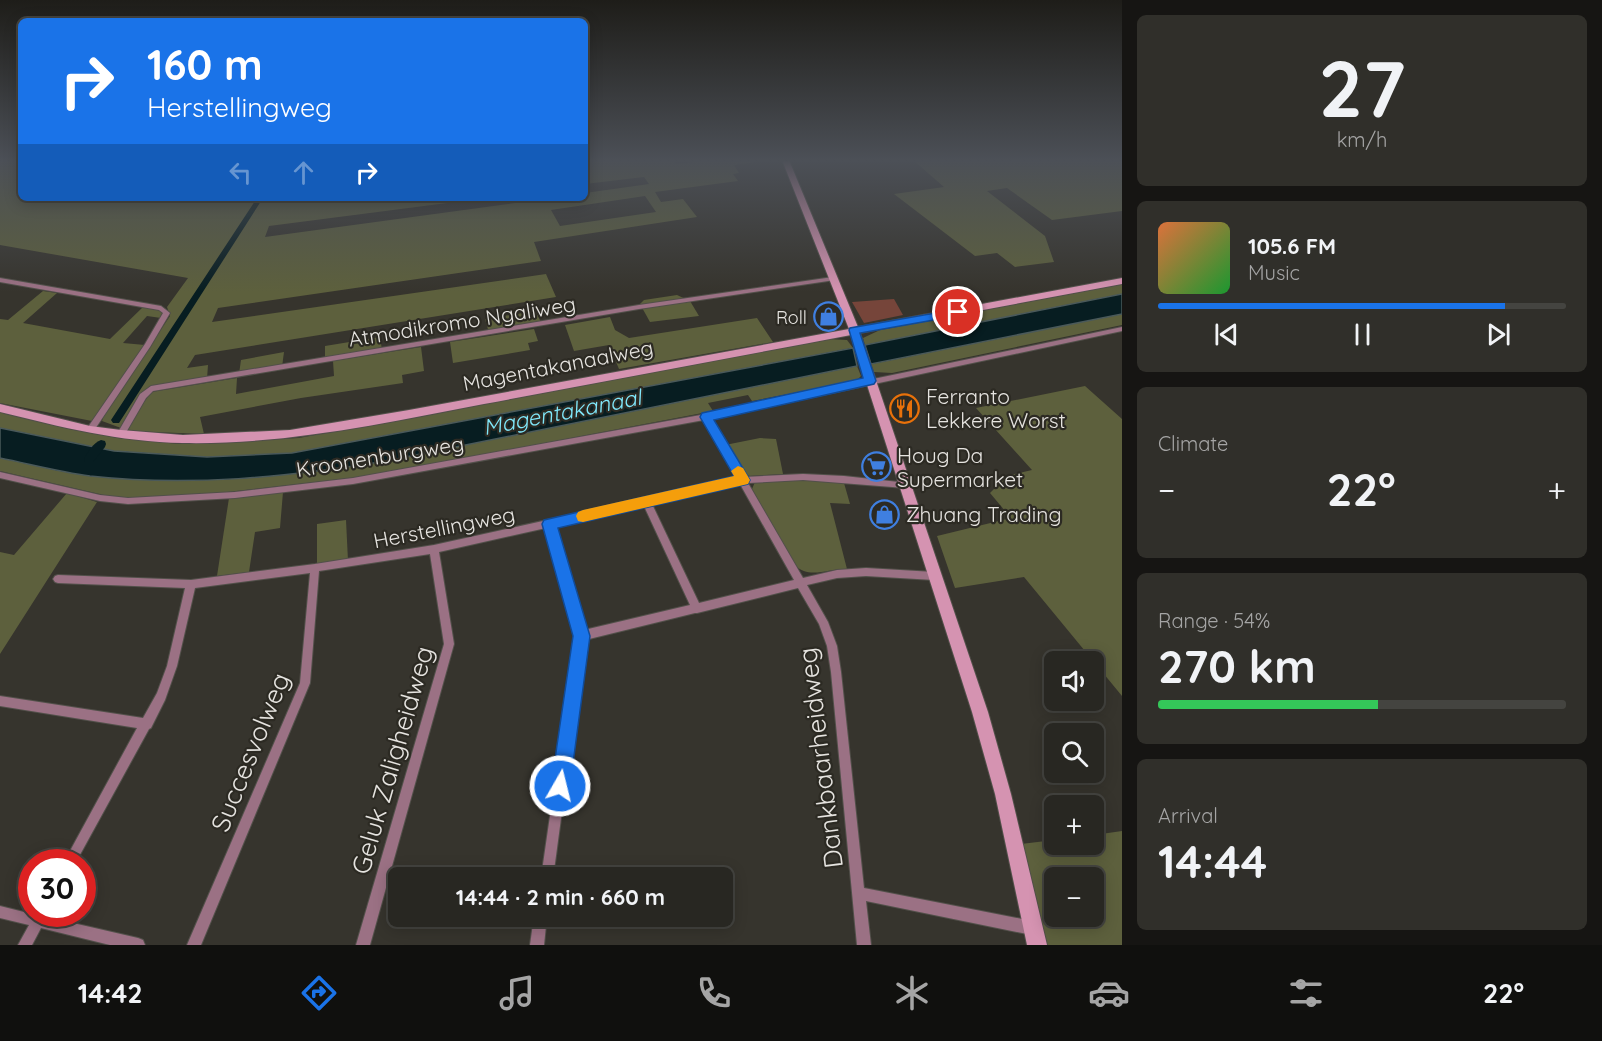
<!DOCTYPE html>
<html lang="en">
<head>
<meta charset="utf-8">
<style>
	:root { --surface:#282722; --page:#302f2a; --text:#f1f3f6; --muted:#a5a5a5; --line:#444440; --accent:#1a73e8 }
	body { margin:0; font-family:Quicksand,sans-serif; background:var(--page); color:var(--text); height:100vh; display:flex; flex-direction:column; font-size:22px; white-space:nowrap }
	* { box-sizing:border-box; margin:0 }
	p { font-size:20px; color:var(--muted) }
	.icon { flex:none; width:33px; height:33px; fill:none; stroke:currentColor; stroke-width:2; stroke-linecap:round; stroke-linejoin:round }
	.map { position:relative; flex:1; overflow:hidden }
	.sheet { display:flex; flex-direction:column; gap:15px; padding:15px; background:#161513; width:480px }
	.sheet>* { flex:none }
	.top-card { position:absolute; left:18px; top:18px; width:570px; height:183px; border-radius:9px; box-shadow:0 3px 15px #0003,0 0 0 2px var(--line); background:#1a73e8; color:#fff; overflow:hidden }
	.fabs { position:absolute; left:1044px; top:651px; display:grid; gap:12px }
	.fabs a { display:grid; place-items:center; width:60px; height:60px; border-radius:9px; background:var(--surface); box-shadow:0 3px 15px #0003,0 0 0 2px var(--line); font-size:30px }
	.speed { position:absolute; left:18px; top:849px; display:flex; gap:12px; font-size:30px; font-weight:700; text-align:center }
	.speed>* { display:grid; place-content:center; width:78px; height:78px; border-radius:50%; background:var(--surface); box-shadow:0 3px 15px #0003,0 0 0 2px var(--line); line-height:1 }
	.speed .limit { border:9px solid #d22; background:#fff; color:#111 }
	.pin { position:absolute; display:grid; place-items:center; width:51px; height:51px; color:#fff; margin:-26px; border:3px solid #fff; border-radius:50%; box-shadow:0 2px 6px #0007 }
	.me { position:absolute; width:66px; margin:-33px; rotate:8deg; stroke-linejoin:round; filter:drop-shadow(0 0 4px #0008) }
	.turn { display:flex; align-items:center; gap:21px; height:126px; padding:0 30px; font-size:27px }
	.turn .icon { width:78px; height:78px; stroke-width:2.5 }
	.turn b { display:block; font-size:42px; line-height:51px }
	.lanes { display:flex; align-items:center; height:57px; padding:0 30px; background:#0003; justify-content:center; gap:30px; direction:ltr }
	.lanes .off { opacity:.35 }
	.big { font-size:45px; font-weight:700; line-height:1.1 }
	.sheet .tile { flex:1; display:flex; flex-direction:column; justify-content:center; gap:9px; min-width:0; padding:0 21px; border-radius:9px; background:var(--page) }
	.sheet .dial { align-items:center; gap:0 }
	.dial b { font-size:78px; line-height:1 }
	.song { display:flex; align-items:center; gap:18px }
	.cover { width:72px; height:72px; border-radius:9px; background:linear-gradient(135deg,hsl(20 70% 55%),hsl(130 70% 35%)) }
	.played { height:6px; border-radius:3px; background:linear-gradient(90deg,var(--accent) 85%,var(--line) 85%) }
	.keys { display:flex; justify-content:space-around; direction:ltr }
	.heat { display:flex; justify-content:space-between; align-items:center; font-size:33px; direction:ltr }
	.charge { height:9px; border-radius:4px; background:linear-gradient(90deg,#34c759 54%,var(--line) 0) }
	.trip { position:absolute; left:388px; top:867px; width:345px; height:60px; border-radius:9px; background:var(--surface); box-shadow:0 3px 15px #0003,0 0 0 2px var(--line); font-weight:700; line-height:60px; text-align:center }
	.dock { display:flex; height:96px; justify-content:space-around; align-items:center; background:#10100e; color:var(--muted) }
	.dock .icon { width:42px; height:42px }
	.dock .selected { color:var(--accent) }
	.dock b { font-size:27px; color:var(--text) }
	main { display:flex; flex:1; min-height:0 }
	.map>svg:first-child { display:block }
	.green { fill:#5d603d; fill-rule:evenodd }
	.water { fill:#071d21; stroke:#4a595a; stroke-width:1.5 }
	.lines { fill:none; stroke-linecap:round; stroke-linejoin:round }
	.canal { fill:#071d21; fill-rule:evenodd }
	.building { fill:#76453a }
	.street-casing { stroke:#52504a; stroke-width:2 }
	.secondary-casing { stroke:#52504a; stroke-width:2 }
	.street { fill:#9b7184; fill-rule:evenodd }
	.secondary { fill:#d593b1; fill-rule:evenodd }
	.route { fill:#1a73e8; stroke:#114b97; stroke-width:1.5 }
	.slow { fill:#f59e0b }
	.labels { text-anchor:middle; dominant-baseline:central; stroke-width:4.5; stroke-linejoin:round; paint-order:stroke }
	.far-poi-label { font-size:18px; fill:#e6e4e0; stroke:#2c2a23; text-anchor:end }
	.street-label { font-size:21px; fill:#e6e4e0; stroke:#2c2a23 }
	.poi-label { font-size:21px; fill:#e6e4e0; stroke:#2c2a23; text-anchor:start }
	.water-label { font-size:22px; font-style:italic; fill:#80e9fc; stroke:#2c2a23 }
	.near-street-label { font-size:26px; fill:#e6e4e0; stroke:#2c2a23 }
</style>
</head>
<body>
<main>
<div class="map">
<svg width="1122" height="945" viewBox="0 0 1122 945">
	<rect width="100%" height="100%" fill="#36342d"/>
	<g class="green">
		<path d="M0 160H21V198H486L269 226 265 237 552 198H585V193L649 184 644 177 585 184V160H672L676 164 710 160H754L756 162 734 165 739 173 733 174 738 181 655 192 661 202 683 199 697 217 534 242 541 261 218 308 212 322 546 274 556 297 195 355 187 368 208 365 207 379 150 388 121 428 102 421 104 415 170 316 167 307 188 278 0 245ZM645 196 656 212 560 226 551 210Z"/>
		<path d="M913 160H1122V211L1052 220 1007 188 987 191 1045 236 1054 262 1015 267 997 253 975 256 894 194 944 187Z"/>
		<path d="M1122 284V294L865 345 863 338 880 330Z"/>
		<path d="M43 291 57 293 23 323 110 339 143 307 161 311 163 314 161 318 147 316 123 343 145 345 92 421 0 403V319L8 320Z"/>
		<path d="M677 295 690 301 699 316 650 322 640 304 644 300Z"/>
		<path d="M536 311 542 325 489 333 485 319Z"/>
		<path d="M1122 314V325L892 373 874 372 871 364Z"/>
		<path d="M610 317 615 330 629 338 757 318 773 342 619 369 609 345 574 351 565 325Z"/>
		<path d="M534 329 538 341 528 343 530 350 453 363 450 342Z"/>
		<path d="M380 337 382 350 325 360V346Z"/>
		<path d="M828 339 847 340 853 348 292 453 207 457 114 451 0 428V412L69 429 118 438 179 444 299 438Z"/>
		<path d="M421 347 424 371 402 375 403 383 301 398 200 417 204 434 128 431 126 428 151 392 237 378 236 394 334 376 333 361Z"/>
		<path d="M284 352 282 367 239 374 241 360Z"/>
		<path d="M857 366 861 376 856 381 752 401 748 395 708 403 713 411 377 475 228 492 138 498 108 496 0 471V458C30 464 60 472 90 476 190 487 287 477 386 461Z"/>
		<path d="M1085 386 1122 419V696L1024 577 955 588 937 536 1011 518 990 493 1007 476 1032 470 976 408Z"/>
		<path d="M760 438 776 439 783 474 749 476 745 474 725 445Z"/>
		<path d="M800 479 844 483 850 504 830 503 847 569C829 568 809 580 795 565L752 489 755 482Z"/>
		<path d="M283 492 280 528 255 532 249 572 217 576 229 498Z"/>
		<path d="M67 493 97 502 0 654V552L14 555Z"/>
		<path d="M346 520 348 561 317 566V524Z"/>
		<path d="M1122 831V945H1046L1021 844 1054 840V844H1094V835ZM1054 878H1094V916H1054Z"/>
	</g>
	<g class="water">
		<path d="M1122 294V314L871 364 865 345Z"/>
		<path d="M853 348 857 366 386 461C287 477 190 487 90 476 60 472 30 464 0 458V428L114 451 207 457 292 453Z"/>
	</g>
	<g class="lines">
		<g class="canal">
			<path d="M257 198H263L119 423H113L111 420 113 417Z"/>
			<path d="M101 440 105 441 106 444 105 447 93 462H85L84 459C87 453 94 442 101 440Z"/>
		</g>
	</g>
	<g class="building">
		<path d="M894 299 903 315 864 323 852 302Z"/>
		<path d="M814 312 838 313 841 321 817 320Z"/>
	</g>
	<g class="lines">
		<defs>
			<g id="street">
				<path d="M833 277 836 279 835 280 639 309 153 391 146 398 124 436 121 437 117 434 140 394 151 386 639 305Z"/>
				<path d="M0 278 161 306 170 313 150 347 93 432H87L86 430 145 344 163 313 159 310 0 282Z"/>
				<path d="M1122 327V331L711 419 744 477 803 474 844 476 908 483 909 485 908 487 905 488 803 480 748 483 803 578 837 570 866 568 934 572 937 573 939 576 937 579 934 580 866 576 837 578 807 585 828 622 837 646 841 672 864 888 1032 921 1037 923 1039 928 1037 933 1032 935 866 901 871 945H857L831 672 827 646 819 624 798 588 697 613H695L585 640 553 878H541L576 636 546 528 439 552 454 644 370 945H356L444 644 430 554 319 571 310 683 201 945H187L300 683 310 573 195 588 177 666 165 700 151 728 149 729 76 862H64L137 728 0 706V696L143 718 157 693 167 666 185 588 58 583 55 582 53 579 55 576 58 575 191 580 315 564 434 545 737 478 704 420 353 484 235 498 128 504 100 501 0 478V472L100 495 128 498 235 492 353 478 706 414ZM740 484 794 580 699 603 652 504ZM644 506 690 605 584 630 554 526Z"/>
				<path d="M0 906 32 914H48L47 917 138 938 143 940 145 945H110L41 928 32 945H18L29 925 0 918Z"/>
				<path d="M534 916H547L544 945H530Z"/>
			</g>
			<path id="secondary" d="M782 160H789L858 327 1122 278V284L860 333 988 712 1011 794 1047 945H1027L995 794 972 712 851 335C729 358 607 381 484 404 385 423 285 445 183 443 120 442 61 427 0 412V404L90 426 121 430 183 435 290 430 409 410 849 329Z"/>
		</defs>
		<use href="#street" class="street-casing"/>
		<use href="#secondary" class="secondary-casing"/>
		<use href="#street" class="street"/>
		<use href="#secondary" class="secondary"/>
	</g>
	<linearGradient id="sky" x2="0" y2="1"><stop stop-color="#1e1d19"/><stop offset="0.55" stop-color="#4c5057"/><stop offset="1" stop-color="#4c5057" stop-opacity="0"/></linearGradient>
	<rect width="1122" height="292" fill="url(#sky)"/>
	<path class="route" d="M958 309 962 310V315L860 333 876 381 874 384 714 420 750 480 748 484 558 528 590 636 570 786 567 793 560 796 553 793 551 786 573 636 542 524 544 520 734 476 700 417 702 413 863 378 849 330 850 328Z"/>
	<path class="slow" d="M738 466 743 468 750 480 748 484 583 522 578 521 576 516 578 512 583 510 734 476 731 471Z"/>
	<defs>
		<symbol id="shop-ring" viewBox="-11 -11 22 22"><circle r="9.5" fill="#2c2a23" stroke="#3f7fe0" stroke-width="1.5"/><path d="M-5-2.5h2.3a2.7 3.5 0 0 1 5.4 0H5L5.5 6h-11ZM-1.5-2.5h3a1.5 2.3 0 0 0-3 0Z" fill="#3f7fe0"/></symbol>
		<symbol id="restaurant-ring" viewBox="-11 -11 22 22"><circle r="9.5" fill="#2c2a23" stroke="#e8710a" stroke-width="1.5"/><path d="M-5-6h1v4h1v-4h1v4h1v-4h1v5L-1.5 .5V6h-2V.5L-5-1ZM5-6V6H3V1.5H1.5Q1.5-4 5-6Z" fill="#e8710a"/></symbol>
		<symbol id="supermarket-ring" viewBox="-11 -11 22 22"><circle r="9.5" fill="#2c2a23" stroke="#3f7fe0" stroke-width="1.5"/><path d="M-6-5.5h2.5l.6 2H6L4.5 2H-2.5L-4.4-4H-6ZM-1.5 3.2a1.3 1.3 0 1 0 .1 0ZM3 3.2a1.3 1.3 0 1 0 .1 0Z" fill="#3f7fe0"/></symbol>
	</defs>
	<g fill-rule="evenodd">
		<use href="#shop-ring" x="812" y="300" width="33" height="33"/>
		<use href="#restaurant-ring" x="888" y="392" width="33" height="33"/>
		<use href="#supermarket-ring" x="860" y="450" width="33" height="33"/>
		<use href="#shop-ring" x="868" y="498" width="33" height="33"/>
	</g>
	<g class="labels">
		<g class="far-poi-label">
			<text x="807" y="317">Roll</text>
		</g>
		<g class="street-label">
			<text transform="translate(462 321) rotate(-9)">Atmodikromo Ngaliweg</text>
			<text transform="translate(558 365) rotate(-11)">Magentakanaalweg</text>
			<text transform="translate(380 456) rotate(-9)">Kroonenburgweg</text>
			<text transform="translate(444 527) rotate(-11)">Herstellingweg</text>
		</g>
		<g class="poi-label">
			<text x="926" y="396">Ferranto<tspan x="926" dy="24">Lekkere Worst</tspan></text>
			<text x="897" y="455">Houg Da<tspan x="897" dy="24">Supermarket</tspan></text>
			<text x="906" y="514">Zhuang Trading</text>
		</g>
		<g class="water-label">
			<text transform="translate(562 412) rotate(-11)">Magentakanaal</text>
		</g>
		<g class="near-street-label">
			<text transform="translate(250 752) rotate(-68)">Succesvolweg</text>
			<text transform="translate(820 758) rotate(-97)">Dankbaarheidweg</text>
			<text transform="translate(392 760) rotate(-74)">Geluk Zaligheidweg</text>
		</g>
	</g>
</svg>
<div class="fabs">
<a><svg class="icon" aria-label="sound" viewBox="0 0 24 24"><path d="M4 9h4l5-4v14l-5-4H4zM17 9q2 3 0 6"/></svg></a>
<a><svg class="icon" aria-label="search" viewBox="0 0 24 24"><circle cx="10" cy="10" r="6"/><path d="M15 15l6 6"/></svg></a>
<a>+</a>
<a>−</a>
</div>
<div class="speed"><div class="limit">30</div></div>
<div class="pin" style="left:958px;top:312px;background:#d93025"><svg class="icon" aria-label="arrive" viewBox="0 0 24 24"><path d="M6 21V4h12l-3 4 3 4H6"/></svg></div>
<svg class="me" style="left:560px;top:786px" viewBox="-20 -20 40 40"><circle r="17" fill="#1a73e8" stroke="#fff" stroke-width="3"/><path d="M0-11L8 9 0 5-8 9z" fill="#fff"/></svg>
<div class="trip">14:44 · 2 min · 660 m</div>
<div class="top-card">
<div class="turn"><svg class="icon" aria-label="right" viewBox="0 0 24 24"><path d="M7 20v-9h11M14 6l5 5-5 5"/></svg><div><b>160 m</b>Herstellingweg</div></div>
<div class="lanes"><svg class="icon off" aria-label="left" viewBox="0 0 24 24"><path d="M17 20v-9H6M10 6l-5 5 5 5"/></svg><svg class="icon off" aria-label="ahead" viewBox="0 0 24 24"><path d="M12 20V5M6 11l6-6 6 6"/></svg><svg class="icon" aria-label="right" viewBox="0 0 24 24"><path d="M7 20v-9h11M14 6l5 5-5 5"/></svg></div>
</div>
</div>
<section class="sheet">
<div class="tile dial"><b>27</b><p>km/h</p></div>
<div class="tile">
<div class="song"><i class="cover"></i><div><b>105.6 FM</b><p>Music</p></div></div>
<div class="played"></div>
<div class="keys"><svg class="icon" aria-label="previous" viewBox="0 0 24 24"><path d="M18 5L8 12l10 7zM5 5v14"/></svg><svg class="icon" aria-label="pause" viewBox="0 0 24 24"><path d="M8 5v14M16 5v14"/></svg><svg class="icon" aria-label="next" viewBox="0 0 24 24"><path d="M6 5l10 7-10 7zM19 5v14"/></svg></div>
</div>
<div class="tile"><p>Climate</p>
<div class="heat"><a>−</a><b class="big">22°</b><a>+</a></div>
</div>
<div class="tile"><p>Range · 54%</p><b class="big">270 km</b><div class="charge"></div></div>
<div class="tile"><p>Arrival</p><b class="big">14:44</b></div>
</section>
</main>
<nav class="dock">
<b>14:42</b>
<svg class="icon selected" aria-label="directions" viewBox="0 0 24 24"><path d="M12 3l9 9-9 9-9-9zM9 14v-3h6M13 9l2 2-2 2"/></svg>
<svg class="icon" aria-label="music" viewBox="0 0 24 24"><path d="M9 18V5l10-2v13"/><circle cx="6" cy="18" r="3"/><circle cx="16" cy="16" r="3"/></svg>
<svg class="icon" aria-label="phone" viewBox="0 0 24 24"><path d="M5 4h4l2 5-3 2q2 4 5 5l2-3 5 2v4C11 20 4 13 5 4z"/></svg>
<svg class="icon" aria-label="climate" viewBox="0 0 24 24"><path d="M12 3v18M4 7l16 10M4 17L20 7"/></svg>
<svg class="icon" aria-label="car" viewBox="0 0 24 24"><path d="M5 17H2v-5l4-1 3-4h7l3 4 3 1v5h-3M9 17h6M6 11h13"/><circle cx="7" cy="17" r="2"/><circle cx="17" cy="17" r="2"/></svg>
<svg class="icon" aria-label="filters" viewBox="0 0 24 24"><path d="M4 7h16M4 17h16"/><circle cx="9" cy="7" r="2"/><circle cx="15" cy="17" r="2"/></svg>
<b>22°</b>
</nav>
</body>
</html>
